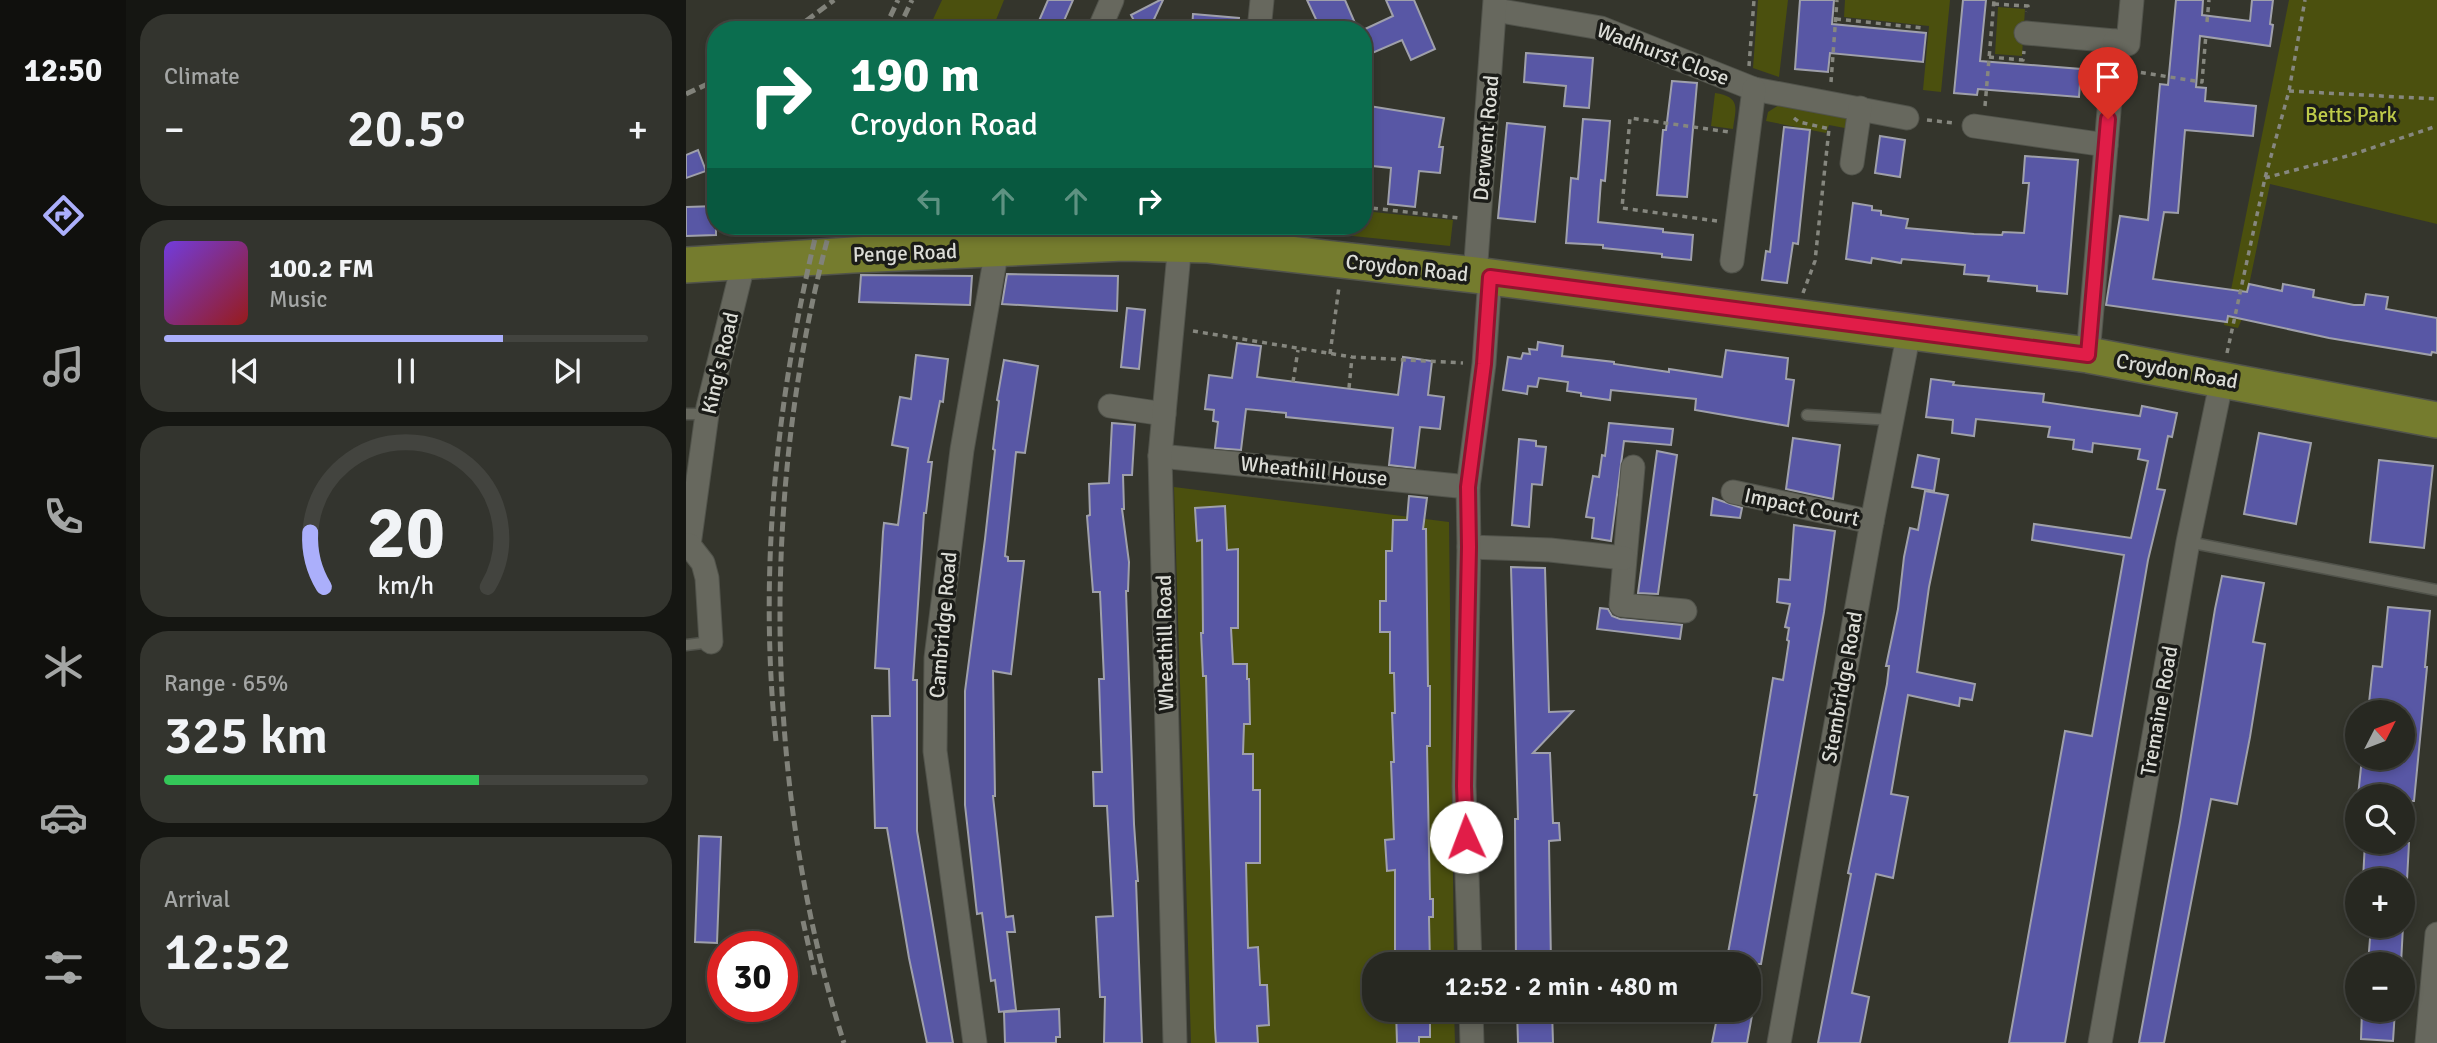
<!DOCTYPE html>
<html lang="en">
<head>
<meta charset="utf-8">
<style>
	:root { --surface:#272821; --page:#33342e; --text:#f1f3f6; --muted:#a4a6a5; --line:#43443f; --accent:#abaffb }
	body { margin:0; font-family:Signika,sans-serif; background:var(--page); color:var(--text); height:100vh; display:flex; flex-direction:column; font-size:26px; white-space:nowrap }
	* { box-sizing:border-box; margin:0 }
	p { font-size:23px; color:var(--muted) }
	.icon { flex:none; width:38px; height:38px; fill:none; stroke:currentColor; stroke-width:2; stroke-linecap:round; stroke-linejoin:round }
	.map { position:relative; flex:1; overflow:hidden }
	.sheet { display:flex; flex-direction:column; gap:14px; padding:14px; background:#151612; width:560px }
	.sheet>* { flex:none }
	.guide { position:absolute; left:21px; top:21px; width:665px; height:214px; border-radius:28px; box-shadow:0 4px 10px #0003,0 0 0 2px var(--line); background:#0b6e4f; color:#fff; overflow:hidden }
	.needle { width:46px; rotate:48deg }
	.controls { position:absolute; left:1659px; top:700px; display:grid; gap:14px }
	.controls a { display:grid; place-items:center; width:70px; height:70px; border-radius:50%; background:var(--surface); box-shadow:0 4px 10px #0003,0 0 0 2px var(--line); font-size:35px }
	.speed { position:absolute; left:21px; top:931px; display:flex; gap:14px; font-size:35px; font-weight:700; text-align:center }
	.speed>* { display:grid; place-content:center; width:91px; height:91px; border-radius:50%; background:var(--surface); box-shadow:0 4px 10px #0003,0 0 0 2px var(--line); line-height:1 }
	.speed .limit { border:10px solid #d22; background:#fff; color:#111 }
	.pin { position:absolute; display:grid; place-items:center; width:60px; height:60px; color:#fff; margin:-72px -30px; border-radius:50% 50% 50% 0; rotate:-45deg; box-shadow:0 0 7px #0007 }
	.pin .icon { rotate:45deg }
	.me { position:absolute; width:77px; margin:-38px; rotate:358deg; stroke-linejoin:round; filter:drop-shadow(0 0 5px #0008) }
	.turn { display:flex; align-items:center; gap:24px; height:147px; padding:0 28px; font-size:32px }
	.turn .icon { width:91px; height:91px; stroke-width:2.5 }
	.turn b { display:block; font-size:49px; line-height:60px }
	.lanes { display:flex; align-items:center; height:66px; padding:0 28px; background:#0003; justify-content:center; gap:35px; direction:ltr }
	.lanes .off { opacity:.35 }
	.big { font-size:52px; font-weight:600; line-height:1.1 }
	.sheet .tile { flex:1; display:flex; flex-direction:column; justify-content:center; gap:10px; min-width:0; padding:0 24px; border-radius:28px; background:var(--page) }
	.sheet .dial { align-items:center; gap:0 }
	.dial svg { height:182px; overflow:visible; fill:none; stroke:var(--line); stroke-width:7; stroke-linecap:round; text-anchor:middle }
	.dial text { fill:var(--text); stroke:none }
	.song { display:flex; align-items:center; gap:21px }
	.cover { width:84px; height:84px; border-radius:10px; background:linear-gradient(135deg,hsl(260 70% 55%),hsl(0 70% 35%)) }
	.played { height:7px; border-radius:4px; background:linear-gradient(90deg,var(--accent) 70%,var(--line) 70%) }
	.keys { display:flex; justify-content:space-around; direction:ltr }
	.heat { display:flex; justify-content:space-between; align-items:center; font-size:38px; direction:ltr }
	.charge { height:10px; border-radius:5px; background:linear-gradient(90deg,#34c759 65%,var(--line) 0) }
	.trip { position:absolute; left:676px; top:952px; width:399px; height:70px; border-radius:28px; background:var(--surface); box-shadow:0 4px 10px #0003,0 0 0 2px var(--line); font-weight:600; line-height:70px; text-align:center }
	main { display:flex; flex:1; min-height:0 }
	.menu { display:flex; flex-direction:column; width:126px; justify-content:space-around; align-items:center; background:#10100d; color:var(--muted) }
	.menu .icon { width:49px; height:49px }
	.menu .active { color:var(--accent) }
	.menu b { font-size:32px; color:var(--text) }
	.map>svg:first-child { display:block }
	.green { fill:#4b500e }
	.building { fill:#5857a5; stroke:#9fa0ab; stroke-width:2 }
	.lines { fill:none; stroke-linecap:round; stroke-linejoin:round }
	.lane-casing { stroke:#51534b; stroke-width:13 }
	.street-casing { stroke:#51534b; stroke-width:25 }
	.primary-casing { stroke:#51534b; stroke-width:38 }
	.path { stroke:#86877f; stroke-width:3.5; stroke-dasharray:5 5; stroke-linecap:butt }
	.lane { stroke:#67685e; stroke-width:10 }
	.street { stroke:#67685e; stroke-width:23 }
	.primary { stroke:#757c2e; stroke-width:35 }
	.rail { stroke:#81827a; stroke-width:5; stroke-dasharray:10 5; stroke-linecap:butt }
	.route-casing { stroke:#92132f; stroke-width:18 }
	.route { stroke:#e11d48; stroke-width:12 }
	.labels { text-anchor:middle; dominant-baseline:central; stroke-width:7; stroke-linejoin:round; paint-order:stroke }
	.street-label { font-size:21px; fill:#dcddd7; stroke:#1b1c18 }
	.park-label { font-size:21px; fill:#bfcb4a; stroke:#1b1c18 }
</style>
</head>
<body>
<main>
<nav class="menu">
<b>12:50</b>
<svg class="icon active" aria-label="directions" viewBox="0 0 24 24"><path d="M12 3l9 9-9 9-9-9zM9 14v-3h6M13 9l2 2-2 2"/></svg>
<svg class="icon" aria-label="music" viewBox="0 0 24 24"><path d="M9 18V5l10-2v13"/><circle cx="6" cy="18" r="3"/><circle cx="16" cy="16" r="3"/></svg>
<svg class="icon" aria-label="phone" viewBox="0 0 24 24"><path d="M5 4h4l2 5-3 2q2 4 5 5l2-3 5 2v4C11 20 4 13 5 4z"/></svg>
<svg class="icon" aria-label="climate" viewBox="0 0 24 24"><path d="M12 3v18M4 7l16 10M4 17L20 7"/></svg>
<svg class="icon" aria-label="car" viewBox="0 0 24 24"><path d="M5 17H2v-5l4-1 3-4h7l3 4 3 1v5h-3M9 17h6M6 11h13"/><circle cx="7" cy="17" r="2"/><circle cx="17" cy="17" r="2"/></svg>
<svg class="icon" aria-label="filters" viewBox="0 0 24 24"><path d="M4 7h16M4 17h16"/><circle cx="9" cy="7" r="2"/><circle cx="15" cy="17" r="2"/></svg>
</nav>
<section class="sheet">
<div class="tile"><p>Climate</p>
<div class="heat"><a>−</a><b class="big">20.5°</b><a>+</a></div>
</div>
<div class="tile">
<div class="song"><i class="cover"></i><div><b>100.2 FM</b><p>Music</p></div></div>
<div class="played"></div>
<div class="keys"><svg class="icon" aria-label="previous" viewBox="0 0 24 24"><path d="M18 5L8 12l10 7zM5 5v14"/></svg><svg class="icon" aria-label="pause" viewBox="0 0 24 24"><path d="M8 5v14M16 5v14"/></svg><svg class="icon" aria-label="next" viewBox="0 0 24 24"><path d="M6 5l10 7-10 7zM19 5v14"/></svg></div>
</div>
<div class="tile dial"><svg viewBox="0 0 100 80">
<path d="M14 69A42 42 0 1 1 86 69"/>
<path d="M14 69A42 42 0 0 1 8 45" stroke="#abaffb"/>
<text x="50" y="56" font-size="32" font-weight="700">20</text>
<text x="50" y="72" font-size="11">km/h</text>
</svg></div>
<div class="tile"><p>Range · 65%</p><b class="big">325 km</b><div class="charge"></div></div>
<div class="tile"><p>Arrival</p><b class="big">12:52</b></div>
</section>
<div class="map">
<svg width="1751" height="1043" viewBox="0 0 1751 1043">
	<rect width="100%" height="100%" fill="#34352c"/>
	<g class="green">
		<path d="M256 0H318L308 25 303 30H242Z"/>
		<path d="M1072 0H1102L1093 77 1067 68Z"/>
		<path d="M1159 0H1264L1255 92 1237 90 1243 26 1158 17Z"/>
		<path d="M1603 0H1751V224L1584 184 1556 319 1552 328 1538 325Z"/>
		<path d="M1312 7 1339 9 1336 56 1309 54Z"/>
		<path d="M1029 93C1055 97 1050 108 1047 129L1025 126Z"/>
		<path d="M1096 103 1162 111 1164 129 1143 125 1140 133 1080 121 1082 112Z"/>
		<path d="M677 211 767 220 764 246 569 226H677Z"/>
		<path d="M488 487 763 522 768 964H688V1010H768L769 1043H505Z"/>
	</g>
	<g class="building">
		<path d="M362 0H387L374 30H349Z"/>
		<path d="M474 0H477L463 30H453L445 15Z"/>
		<path d="M621 0H659L672 30H635Z"/>
		<path d="M700 0H728L749 49 725 60 716 40 677 57V30L707 16Z"/>
		<path d="M1114 0H1148L1146 24 1240 33 1237 62 1144 53 1142 72 1109 69Z"/>
		<path d="M1277 0H1300L1294 61 1395 69 1393 97 1292 89 1291 95 1268 93Z"/>
		<path d="M1490 0H1517L1516 15 1564 21 1566 0H1587L1584 24 1587 25 1584 46 1514 36 1510 87 1520 88 1519 101 1570 106 1567 136 1499 130 1492 213 1478 212 1467 279 1561 292 1563 284 1596 291 1597 284 1628 290 1627 297 1668 305H1678L1680 294 1702 297 1700 309 1751 318V353L1746 352 1745 355 1643 338 1542 316 1541 322 1420 305 1434 216 1462 220 1474 84 1482 85Z"/>
		<path d="M507 14 553 18 552 30H506Z"/>
		<path d="M840 53 907 58 903 108 878 106 880 86 838 82Z"/>
		<path d="M986 81 1011 83 1001 197 971 195 977 130H980Z"/>
		<path d="M677 105 758 118 753 147H757L754 173 733 171 729 207 702 204 705 168 677 165Z"/>
		<path d="M897 119 924 121 919 181 915 180 912 222 977 229V232L1007 235 1005 260 976 257V254L917 248V245L880 243 885 178 892 179Z"/>
		<path d="M821 123 859 127 849 222 812 218Z"/>
		<path d="M1098 127 1124 130 1112 244 1107 243 1101 283 1076 280 1080 251 1084 252Z"/>
		<path d="M1194 136 1219 140 1214 177 1189 173Z"/>
		<path d="M12 150 20 171 0 178V155Z"/>
		<path d="M1339 156 1392 160 1381 294 1351 291V286L1302 281 1303 276 1278 274 1279 265 1216 259 1215 263 1186 258 1185 263 1160 259 1167 203 1186 206V210L1195 211V215L1222 219 1220 228 1288 234 1316 235 1317 232 1338 233 1343 183H1337Z"/>
		<path d="M30 206V235L0 236V207Z"/>
		<path d="M321 274 432 276 431 311 316 304Z"/>
		<path d="M175 275 286 276 284 305 173 302Z"/>
		<path d="M441 308 459 310 453 369 435 367Z"/>
		<path d="M852 342 877 346 876 356 928 362V364L983 372V369L1036 377 1040 350 1102 358 1100 379 1108 380 1102 426 1009 410 1010 399 925 390 924 400 895 396V393L881 391 882 382 853 378 851 387 842 386 841 394 817 390 822 357 835 359 837 353 844 354 843 349 851 350Z"/>
		<path d="M551 343 575 346 571 377 712 395 717 357 746 361 742 395 758 397 754 429 734 427 729 468 703 465 707 428 600 417V413L560 409 555 450 529 448 532 422 527 421 528 410 519 409 523 375 546 378Z"/>
		<path d="M230 355 262 359 257 402 254 401 242 462H246L240 513H238L227 680H231V831L267 1043H241L223 958 201 828H189L186 716H204L203 669 189 668 197 532 198 523 212 525 222 448 206 445 214 397 225 399Z"/>
		<path d="M318 360 352 366 339 453 330 452 319 556 322 557V561H338L325 674 307 671 309 796H307L320 917 327 916 329 932H321L330 1010 313 1012 309 980 305 981 296 913 291 914 279 805V691L299 539 309 450 307 449 313 401 311 400Z"/>
		<path d="M1245 379 1268 382 1267 385 1358 394 1357 402 1454 416 1456 406 1491 413 1486 437 1482 436 1471 489 1479 490 1462 560 1379 1043H1323L1379 731 1406 736 1438 555 1346 540 1348 524 1445 538 1462 461 1452 459 1454 449 1407 443 1406 452 1387 449 1388 440 1362 437 1364 427 1290 419 1288 436 1266 433 1267 420 1240 417Z"/>
		<path d="M426 423 449 425 446 475H437L438 509H436L443 562 442 591H440L448 824 452 881H450L456 1043H418L419 997H414L410 917 427 916 421 806H408L407 772H416L413 679H418L414 592H407L401 516 404 515 403 484 423 483Z"/>
		<path d="M923 423 987 429 985 445 938 441 925 541 906 538 908 518 900 517 907 476 913 477 916 455 919 456Z"/>
		<path d="M1573 433 1625 443 1610 524 1558 514Z"/>
		<path d="M1107 438 1154 445 1147 499 1100 489Z"/>
		<path d="M833 439 850 441V446L860 447 856 485 846 484 843 527 826 525Z"/>
		<path d="M971 451 991 455 972 594 952 593Z"/>
		<path d="M1232 455 1253 459 1248 491 1226 487Z"/>
		<path d="M1693 460 1747 466 1738 548 1684 542Z"/>
		<path d="M1239 491 1262 495 1243 587 1231 672 1289 684 1286 700 1274 698 1273 706 1222 695 1205 794 1222 797 1211 856 1207 878 1190 874 1166 993 1183 997 1174 1043H1132L1165 874 1162 873 1201 684 1203 666H1200L1212 609 1218 557 1224 528 1232 530Z"/>
		<path d="M723 496 741 498 737 529H740L742 686H744V746H741L744 899H747V917H743L744 964H709V870L701 871 699 840 708 839 705 762H708L706 713H709L708 673H704V632H694V601H700V551H706L707 520H721Z"/>
		<path d="M1027 498 1056 508 1054 518 1025 515Z"/>
		<path d="M539 506 541 550 552 549V628H545L547 664H561V679H563L564 724H558L557 754H567V790H574V863H560L562 948 572 947 574 985H581L583 1025 571 1026 572 1043H530L529 1028 520 676H517L515 633H517L516 540 511 541 509 508Z"/>
		<path d="M1108 525 1149 531 1138 612 1075 964H1040L1071 795H1068L1087 678 1097 680 1103 641 1101 640 1103 628 1099 627 1104 604 1091 602 1093 579 1104 580Z"/>
		<path d="M825 567 859 568 863 712 887 711 847 753H864L867 823H873L874 840 863 841 865 964H830L829 819H832Z"/>
		<path d="M1536 576 1578 583 1567 642 1579 644 1564 737 1551 804 1525 799 1478 1043H1453L1494 822 1529 609Z"/>
		<path d="M1702 607 1744 611 1739 667H1741L1728 801H1717V796H1672L1676 758H1717V712H1682L1687 666 1696 667Z"/>
		<path d="M914 608 922 609 926 616 934 619 996 625 994 639 911 629Z"/>
		<path d="M13 836 35 837 31 943 9 942Z"/>
		<path d="M1679 842 1723 843 1721 880H1677Z"/>
		<path d="M1685 926H1717L1715 964H1682Z"/>
		<path d="M373 1009 374 1037H370V1043H319L318 1012Z"/>
		<path d="M710 1010H744V1037H733V1043H711Z"/>
		<path d="M831 1010H866L867 1043H832Z"/>
		<path d="M1044 1010H1067L1061 1043H1026L1032 1013 1043 1015Z"/>
		<path d="M1676 1010H1709L1707 1041 1675 1039Z"/>
	</g>
	<g class="lines">
		<defs>
			<g id="lane">
				<path d="M0 414H21"/>
				<path d="M1121 415 1206 420"/>
				<path d="M1502 542 1751 590"/>
				<path d="M0 645 25 642"/>
			</g>
			<g id="street">
				<path d="M809 10 915 28 1068 89 1221 118"/>
				<path d="M413 30 426 0"/>
				<path d="M573 30 576 0"/>
				<path d="M1340 33 1429 41"/>
				<path d="M1288 126 1420 145"/>
				<path d="M1166 163 1174 108"/>
				<path d="M1046 261 1068 89"/>
				<path d="M789 275 809 0"/>
				<path d="M1402 355 1429 41 1442 44 1446 0"/>
				<path d="M424 406 478 414"/>
				<path d="M474 456 782 487"/>
				<path d="M947 467 935 605 999 611"/>
				<path d="M1047 492 1186 522"/>
				<path d="M0 545H3L22 407 58 261"/>
				<path d="M3 545 17 563 21 578 25 642"/>
				<path d="M783 547 864 550 938 558"/>
				<path d="M784 964 778 786 783 547 782 487 798 364 804 277"/>
				<path d="M785 1010 786 1043"/>
				<path d="M289 1043 249 751 250 658 276 450 311 249"/>
				<path d="M489 1043 474 456 494 243"/>
				<path d="M1093 1043 1186 522 1223 332"/>
				<path d="M1414 1043 1502 542 1536 379"/>
				<path d="M1741 1043 1751 934"/>
			</g>
			<path id="primary" d="M0 265 167 255 438 243 523 245 789 275 1402 355 1751 420"/>
		</defs>
		<use href="#lane" class="lane-casing"/>
		<use href="#street" class="street-casing"/>
		<use href="#primary" class="primary-casing"/>
		<g class="path">
			<path d="M1308 4 1342 6 1341 12"/>
			<path d="M1150 19 1237 28"/>
			<path d="M1521 22 1523 0"/>
			<path d="M1303 57 1337 60 1338 51"/>
			<path d="M1063 66 1068 0"/>
			<path d="M1445 71 1516 82 1520 34"/>
			<path d="M1145 82 1151 0"/>
			<path d="M1603 91 1751 99"/>
			<path d="M1299 106 1308 0"/>
			<path d="M1108 118 1113 122 1144 129"/>
			<path d="M1241 120 1268 123"/>
			<path d="M1579 178 1665 155 1751 126"/>
			<path d="M677 207 773 218"/>
			<path d="M1031 221 936 208 944 118 1043 132"/>
			<path d="M1117 293 1129 261 1143 129"/>
			<path d="M507 331 666 357 777 363"/>
			<path d="M1541 353 1579 178 1603 91 1619 0"/>
			<path d="M644 354 653 287"/>
			<path d="M607 382 612 350"/>
			<path d="M663 388 666 357"/>
		</g>
		<use href="#lane" class="lane"/>
		<use href="#street" class="street"/>
		<use href="#primary" class="primary"/>
		<g class="rail">
			<path d="M108 30 148 0"/>
			<path d="M198 30 212 0"/>
			<path d="M212 30 226 0"/>
			<path d="M0 94 30 80"/>
			<path d="M145 226C74 484 76 787 158 1043"/>
			<path d="M90 741C72 568 91 394 132 226"/>
			<path d="M117 921 129 975"/>
		</g>
	</g>
	<g class="lines">
		<defs>
			<path id="route" d="M780 837 778 786 783 547 782 487 798 364 804 277 1402 355 1422 119"/>
		</defs>
		<use href="#route" class="route-casing"/>
		<use href="#route" class="route"/>
	</g>
	<g class="labels">
		<g class="street-label">
			<text transform="translate(977 54) rotate(21)">Wadhurst Close</text>
			<text transform="translate(800 138) rotate(-85)">Derwent Road</text>
			<text transform="translate(219 253) rotate(-2)">Penge Road</text>
			<text transform="translate(721 268) rotate(6)">Croydon Road</text>
			<text transform="translate(34 363) rotate(-77)">King's Road</text>
			<text transform="translate(1491 371) rotate(10)">Croydon Road</text>
			<text transform="translate(628 471) rotate(6)">Wheathill House</text>
			<text transform="translate(1116 507) rotate(12)">Impact Court</text>
			<text transform="translate(257 625) rotate(-85)">Cambridge Road</text>
			<text transform="translate(479 643) rotate(-91)">Wheathill Road</text>
			<text transform="translate(1156 687) rotate(-80)">Stembridge Road</text>
			<text transform="translate(1473 711) rotate(-80)">Tremaine Road</text>
		</g>
		<g class="park-label">
			<text x="1665" y="115">Betts Park</text>
		</g>
	</g>
</svg>
<div class="controls">
<a><svg class="needle" viewBox="-14 -14 28 28"><path d="M0-13l5 13h-10z" fill="#e53935"/><path d="M0 13l5-13h-10z" fill="#a4a6a5"/></svg></a>
<a><svg class="icon" aria-label="search" viewBox="0 0 24 24"><circle cx="10" cy="10" r="6"/><path d="M15 15l6 6"/></svg></a>
<a>+</a>
<a>−</a>
</div>
<div class="speed"><div class="limit">30</div></div>
<div class="pin" style="left:1422px;top:119px;background:#d93025"><svg class="icon" aria-label="arrive" viewBox="0 0 24 24"><path d="M6 21V4h12l-3 4 3 4H6"/></svg></div>
<svg class="me" style="left:780px;top:837px" viewBox="-20 -20 40 40"><circle r="19" fill="#fff"/><path d="M0-13L10 11 0 6-10 11z" fill="#e11d48"/></svg>
<div class="trip">12:52 · 2 min · 480 m</div>
<div class="guide">
<div class="turn"><svg class="icon" aria-label="right" viewBox="0 0 24 24"><path d="M7 20v-9h11M14 6l5 5-5 5"/></svg><div><b>190 m</b>Croydon Road</div></div>
<div class="lanes"><svg class="icon off" aria-label="left" viewBox="0 0 24 24"><path d="M17 20v-9H6M10 6l-5 5 5 5"/></svg><svg class="icon off" aria-label="ahead" viewBox="0 0 24 24"><path d="M12 20V5M6 11l6-6 6 6"/></svg><svg class="icon off" aria-label="ahead" viewBox="0 0 24 24"><path d="M12 20V5M6 11l6-6 6 6"/></svg><svg class="icon" aria-label="right" viewBox="0 0 24 24"><path d="M7 20v-9h11M14 6l5 5-5 5"/></svg></div>
</div>
</div>
</main>
</body>
</html>
